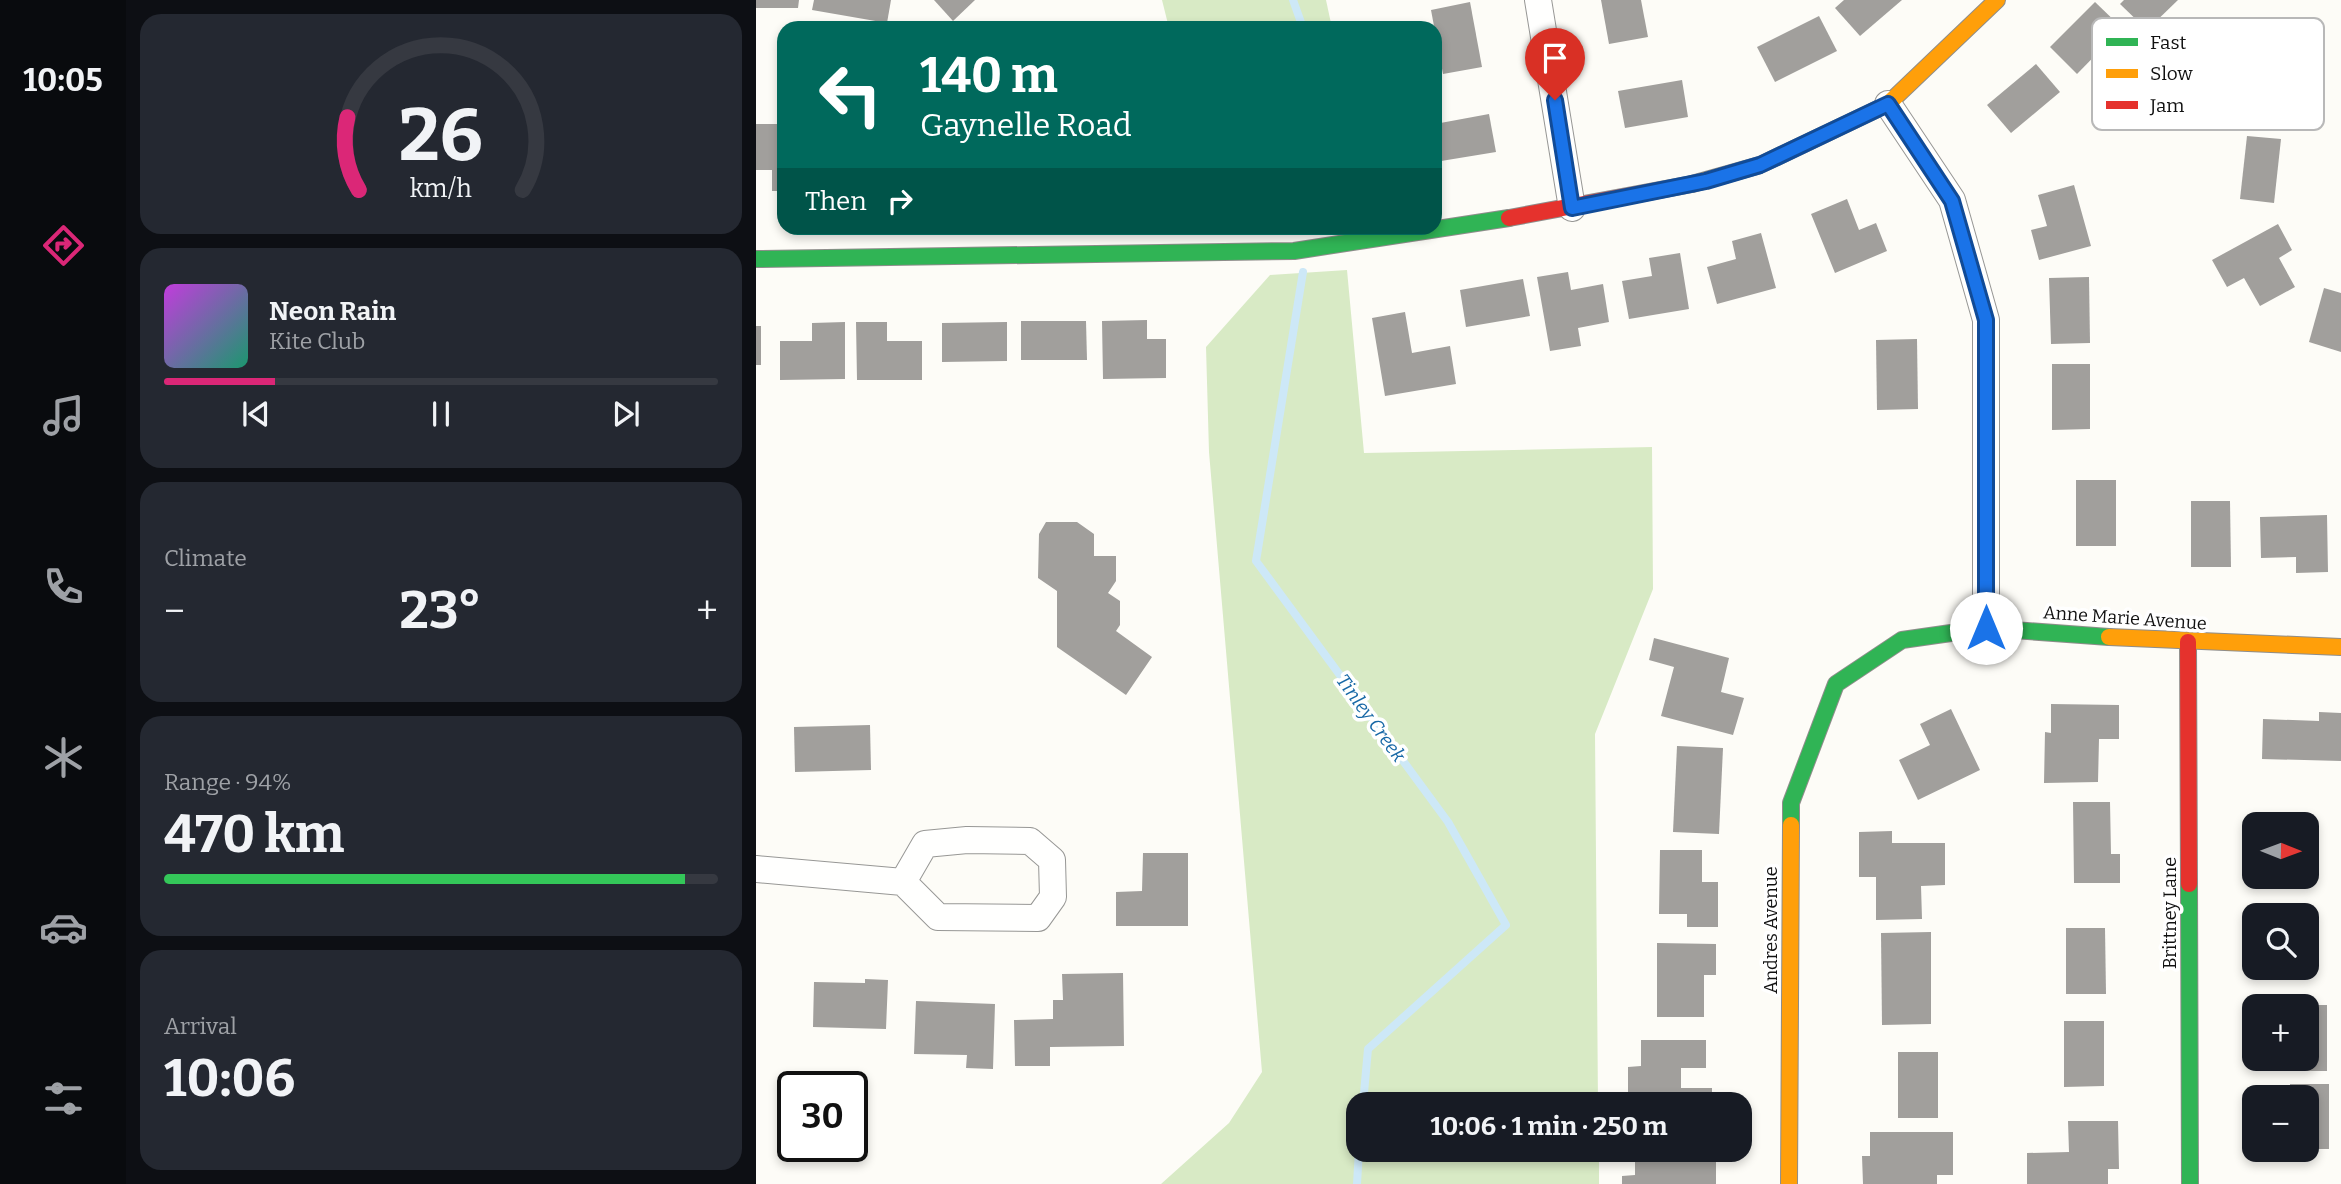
<!DOCTYPE html>
<html lang="en">
<head>
<meta charset="utf-8">
<style>
	:root { --surface:#171b24; --page:#242831; --text:#f1f3f6; --muted:#9ea1a6; --line:#363941; --accent:#db2777 }
	body { margin:0; font-family:Bitter,serif; background:var(--page); color:var(--text); height:100vh; display:flex; flex-direction:column; font-size:26px; white-space:nowrap }
	* { box-sizing:border-box; margin:0 }
	p { font-size:23px; color:var(--muted) }
	.icon { flex:none; width:38px; height:38px; fill:none; stroke:currentColor; stroke-width:2; stroke-linecap:round; stroke-linejoin:round }
	.map { position:relative; flex:1; overflow:hidden }
	.side { display:flex; flex-direction:column; gap:14px; padding:14px; background:#0d0f14; width:630px }
	.side>* { flex:none }
	.top-card { position:absolute; left:21px; top:21px; width:665px; height:214px; border-radius:21px; box-shadow:0 4px 10px #0003; background:#00695c; color:#fff; overflow:hidden }
	.needle { width:46px; rotate:91deg }
	.tools { position:absolute; left:1486px; top:812px; display:grid; gap:14px }
	.tools a { display:grid; place-items:center; width:77px; height:77px; border-radius:14px; background:var(--surface); box-shadow:0 4px 10px #0003; font-size:35px }
	.speed { position:absolute; left:21px; top:1071px; display:flex; gap:14px; font-size:35px; font-weight:700; text-align:center }
	.speed>* { display:grid; place-content:center; width:91px; height:91px; border-radius:50%; background:var(--surface); box-shadow:0 4px 10px #0003; line-height:1 }
	.speed .limit { border:4px solid #111; border-radius:10px; background:#fff; color:#111 }
	.pin { position:absolute; display:grid; place-items:center; width:60px; height:60px; color:#fff; margin:-72px -30px; border-radius:50% 50% 50% 0; rotate:-45deg; box-shadow:0 0 7px #0007 }
	.pin .icon { rotate:45deg }
	.me { position:absolute; width:77px; margin:-38px; rotate:0deg; stroke-linejoin:round; filter:drop-shadow(0 0 5px #0008) }
	.turn { display:flex; align-items:center; gap:24px; height:147px; padding:0 28px; font-size:32px }
	.turn .icon { width:91px; height:91px; stroke-width:2.5 }
	.turn b { display:block; font-size:49px; line-height:60px }
	.then { display:flex; align-items:center; height:66px; padding:0 28px; background:#0003; gap:14px; font-size:26px }
	.big { font-size:52px; font-weight:700; line-height:1.1 }
	.side .widget { flex:1; display:flex; flex-direction:column; justify-content:center; gap:10px; min-width:0; padding:0 24px; border-radius:21px; background:var(--page) }
	.side .dial { align-items:center; gap:0 }
	.dial svg { height:182px; overflow:visible; fill:none; stroke:var(--line); stroke-width:7; stroke-linecap:round; text-anchor:middle }
	.dial text { fill:var(--text); stroke:none }
	.song { display:flex; align-items:center; gap:21px }
	.cover { width:84px; height:84px; border-radius:10px; background:linear-gradient(135deg,hsl(290 70% 55%),hsl(160 70% 35%)) }
	.played { height:7px; border-radius:4px; background:linear-gradient(90deg,var(--accent) 20%,var(--line) 20%) }
	.keys { display:flex; justify-content:space-around; direction:ltr }
	.heat { display:flex; justify-content:space-between; align-items:center; font-size:38px; direction:ltr }
	.charge { height:10px; border-radius:5px; background:linear-gradient(90deg,#34c759 94%,var(--line) 0) }
	.trip { position:absolute; left:590px; top:1092px; width:406px; height:70px; border-radius:21px; background:var(--surface); box-shadow:0 4px 10px #0003; font-weight:700; line-height:70px; text-align:center }
	main { display:flex; flex:1; min-height:0 }
	.menu { display:flex; flex-direction:column; width:126px; justify-content:space-around; align-items:center; background:#090b0e; color:var(--muted) }
	.menu .icon { width:49px; height:49px }
	.menu .active { color:var(--accent) }
	.menu b { font-size:32px; color:var(--text) }
	.map>svg:first-child { display:block }
	.forest { fill:#d8eac5 }
	.lines { fill:none; stroke-linecap:round; stroke-linejoin:round }
	.stream { stroke:#cde8f7; stroke-width:8 }
	.building { fill:#a19f9c }
	.street-casing { stroke:#979795; stroke-width:28 }
	.fast-casing { stroke:#8e8d8b; stroke-width:18 }
	.slow-casing { stroke:#8e8d8b; stroke-width:18 }
	.jam-casing { stroke:#8e8d8b; stroke-width:18 }
	.street { stroke:#fffffe; stroke-width:26 }
	.fast { stroke:#30b455; stroke-width:16 }
	.slow { stroke:#ff9f0a; stroke-width:16 }
	.jam { stroke:#e5322d; stroke-width:16 }
	.route-casing { stroke:#114b97; stroke-width:18 }
	.route { stroke:#1a73e8; stroke-width:12 }
	.labels { text-anchor:middle; dominant-baseline:central; stroke-width:7; stroke-linejoin:round; paint-order:stroke }
	.street-label { font-size:18px; fill:#111; stroke:#fff }
	.water-label { font-size:19px; font-style:italic; fill:#1768a6; stroke:#fff }
	.key { fill:#fff; stroke:#b8b8b8; stroke-width:2 }
	.key-label { font-size:19px; fill:#111 }
</style>
</head>
<body>
<main>
<nav class="menu">
<b>10:05</b>
<svg class="icon active" aria-label="directions" viewBox="0 0 24 24"><path d="M12 3l9 9-9 9-9-9zM9 14v-3h6M13 9l2 2-2 2"/></svg>
<svg class="icon" aria-label="music" viewBox="0 0 24 24"><path d="M9 18V5l10-2v13"/><circle cx="6" cy="18" r="3"/><circle cx="16" cy="16" r="3"/></svg>
<svg class="icon" aria-label="phone" viewBox="0 0 24 24"><path d="M5 4h4l2 5-3 2q2 4 5 5l2-3 5 2v4C11 20 4 13 5 4z"/></svg>
<svg class="icon" aria-label="climate" viewBox="0 0 24 24"><path d="M12 3v18M4 7l16 10M4 17L20 7"/></svg>
<svg class="icon" aria-label="car" viewBox="0 0 24 24"><path d="M5 17H2v-5l4-1 3-4h7l3 4 3 1v5h-3M9 17h6M6 11h13"/><circle cx="7" cy="17" r="2"/><circle cx="17" cy="17" r="2"/></svg>
<svg class="icon" aria-label="filters" viewBox="0 0 24 24"><path d="M4 7h16M4 17h16"/><circle cx="9" cy="7" r="2"/><circle cx="15" cy="17" r="2"/></svg>
</nav>
<section class="side">
<div class="widget dial"><svg viewBox="0 0 100 80">
<path d="M14 69A42 42 0 1 1 86 69"/>
<path d="M14 69A42 42 0 0 1 9 37" stroke="#db2777"/>
<text x="50" y="56" font-size="32" font-weight="700">26</text>
<text x="50" y="72" font-size="11">km/h</text>
</svg></div>
<div class="widget">
<div class="song"><i class="cover"></i><div><b>Neon Rain</b><p>Kite Club</p></div></div>
<div class="played"></div>
<div class="keys"><svg class="icon" aria-label="previous" viewBox="0 0 24 24"><path d="M18 5L8 12l10 7zM5 5v14"/></svg><svg class="icon" aria-label="pause" viewBox="0 0 24 24"><path d="M8 5v14M16 5v14"/></svg><svg class="icon" aria-label="next" viewBox="0 0 24 24"><path d="M6 5l10 7-10 7zM19 5v14"/></svg></div>
</div>
<div class="widget"><p>Climate</p>
<div class="heat"><a>−</a><b class="big">23°</b><a>+</a></div>
</div>
<div class="widget"><p>Range · 94%</p><b class="big">470 km</b><div class="charge"></div></div>
<div class="widget"><p>Arrival</p><b class="big">10:06</b></div>
</section>
<div class="map">
<svg width="1585" height="1184" viewBox="0 0 1585 1184">
	<rect width="100%" height="100%" fill="#fdfcf7"/>
	<g class="forest">
		<path d="M406 0H570L576 28H413Z"/>
		<path d="M425 228H589L565 232 425 235Z"/>
		<path d="M591 270 608 453 896 447 897 589 839 734 842 1104H602V1150H843V1184H405L473 1123 506 1072 453 452 450 347 514 275Z"/>
	</g>
	<g class="lines">
		<g class="stream">
			<path d="M537 0 547 28"/>
			<path d="M547 272 500 561 692 822 750 925 612 1049 607 1104"/>
			<path d="M601 1184 603 1150"/>
		</g>
	</g>
	<g class="building">
		<path d="M0 0H43L42 8H0Z"/>
		<path d="M58 0H135L131 23 56 10Z"/>
		<path d="M178 0H219L197 21Z"/>
		<path d="M845 0H885L892 37 853 44Z"/>
		<path d="M1088 0H1146L1104 36 1079 8Z"/>
		<path d="M1368 0H1422L1391 30 1364 4Z"/>
		<path d="M714 2 726 67 687 74 675 10Z"/>
		<path d="M1339 2 1366 28 1321 74 1294 47Z"/>
		<path d="M1063 16 1081 51 1019 82 1001 47Z"/>
		<path d="M1280 64 1304 92 1255 133 1231 105Z"/>
		<path d="M926 80 932 117 869 128 862 91Z"/>
		<path d="M733 114 740 152 679 162V124Z"/>
		<path d="M0 124H28V191H16V170H0Z"/>
		<path d="M1491 136 1525 139 1518 203 1484 199Z"/>
		<path d="M1318 185 1335 246 1283 260 1275 230 1291 226 1282 195Z"/>
		<path d="M1091 199 1103 230 1120 223 1131 251 1079 273 1055 214Z"/>
		<path d="M1522 224 1536 250 1523 258 1539 287 1504 306 1488 278 1471 287 1456 260Z"/>
		<path d="M1005 233 1020 288 961 304 951 267 980 259 976 241Z"/>
		<path d="M924 253 933 309 873 319 866 281 896 276 893 258Z"/>
		<path d="M812 272 815 290 847 284 853 322 822 328 825 346 794 351 781 277Z"/>
		<path d="M1333 277 1334 343 1295 344 1293 278Z"/>
		<path d="M767 279 774 316 710 327 704 290Z"/>
		<path d="M1568 288 1585 293V352L1553 342Z"/>
		<path d="M649 312 656 353 694 346 700 384 629 396 616 318Z"/>
		<path d="M391 320V339H410V378L347 379 346 321Z"/>
		<path d="M265 321H330L331 360H265Z"/>
		<path d="M89 322V379L24 380V341H56V323Z"/>
		<path d="M100 322H131V341H166V380H101Z"/>
		<path d="M251 322V361L186 362V323Z"/>
		<rect x="0" y="326" width="5" height="39"/>
		<path d="M1161 339 1162 409 1121 410 1120 340Z"/>
		<path d="M1296 364H1334V429L1296 430Z"/>
		<rect x="1320" y="480" width="40" height="66"/>
		<path d="M1435 501H1474L1475 567H1435Z"/>
		<path d="M1571 515 1572 572 1540 573V557L1505 558 1504 517Z"/>
		<path d="M290 522H321L338 534V556H360V581L352 593 364 601V625L360 631 396 657 370 695 301 647V591L282 578 283 534Z"/>
		<path d="M898 638 973 658 965 692 988 698 977 735 905 716 918 667 893 660Z"/>
		<path d="M1295 704 1363 705V739H1343L1342 782 1288 783 1289 732 1295 733Z"/>
		<path d="M1195 709 1224 770 1162 800 1143 760 1174 745 1164 724Z"/>
		<path d="M1563 712 1585 713V761L1506 759 1507 719 1563 721Z"/>
		<path d="M114 725 115 770 39 772 38 727Z"/>
		<path d="M921 746 967 748 963 834 917 832Z"/>
		<path d="M1317 802H1354L1355 854H1364V883H1318Z"/>
		<path d="M1516 819H1556L1557 885H1517V877H1550V824H1516Z"/>
		<path d="M1136 831V843H1189V885L1165 886 1166 919 1120 920V877H1103V832Z"/>
		<path d="M904 850H946V882H962V927H931V914H903Z"/>
		<path d="M387 853H432V926H360V892L386 891Z"/>
		<rect x="1513" y="911" width="39" height="4"/>
		<path d="M1310 928H1349L1350 994H1310Z"/>
		<path d="M1175 932V1024L1126 1025 1125 933Z"/>
		<path d="M901 943 960 944V975H948V1017H901Z"/>
		<rect x="1513" y="968" width="40" height="9"/>
		<path d="M367 973 368 1046 294 1047V1066H259L258 1020 297 1019V1000H307L306 974Z"/>
		<path d="M109 979 132 980 130 1029 57 1027 58 982 109 983Z"/>
		<path d="M160 1001 239 1004 237 1069 210 1068 211 1055 158 1054Z"/>
		<path d="M1571 1005V1071H1531V1059H1550V1005Z"/>
		<path d="M1308 1021H1348V1086L1308 1087Z"/>
		<path d="M885 1040H950V1068H925V1088H956V1104H888V1093L872 1094V1067L885 1066Z"/>
		<rect x="1142" y="1052" width="40" height="66"/>
		<path d="M1534 1084H1573V1149H1550V1097H1534Z"/>
		<path d="M1312 1121H1362L1363 1169H1352V1184H1271V1153L1313 1152Z"/>
		<path d="M1114 1132H1197V1175H1181V1184H1107L1106 1156H1114Z"/>
		<path d="M960 1153V1184H866V1176L879 1175V1154Z"/>
	</g>
	<g class="lines">
		<defs>
			<g id="street">
				<path d="M782 0 816 208"/>
				<path d="M1132 104 1196 200 1230 320V628"/>
				<path d="M0 869 147 882 182 917 282 918 297 897 296 860 274 841 211 840 169 844 147 882"/>
			</g>
			<g id="fast">
				<path d="M0 259 538 251 753 218"/>
				<path d="M1035 825V803L1080 684 1146 640 1230 628 1353 637"/>
				<path d="M1433 884 1434 1184"/>
			</g>
			<g id="slow">
				<path d="M936 184 1004 165 1132 104 1241 0"/>
				<path d="M1353 637 1585 647"/>
				<path d="M1033 1184 1035 825"/>
			</g>
			<g id="jam">
				<path d="M753 218 936 184"/>
				<path d="M1432 642 1433 884"/>
			</g>
		</defs>
		<use href="#street" class="street-casing"/>
		<use href="#fast" class="fast-casing"/>
		<use href="#slow" class="slow-casing"/>
		<use href="#jam" class="jam-casing"/>
		<use href="#street" class="street"/>
		<use href="#fast" class="fast"/>
		<use href="#slow" class="slow"/>
		<use href="#jam" class="jam"/>
	</g>
	<g class="lines">
		<defs>
			<path id="route" d="M799 100 816 208 950 181 1004 165 1132 104 1196 201 1230 320V628"/>
		</defs>
		<use href="#route" class="route-casing"/>
		<use href="#route" class="route"/>
	</g>
	<g class="labels">
		<g class="street-label">
			<text transform="translate(1369 618) rotate(4)">Anne Marie Avenue</text>
			<text transform="translate(1414 913) rotate(-90)">Brittney Lane</text>
			<text transform="translate(1015 930) rotate(-90)">Andres Avenue</text>
		</g>
		<g class="water-label">
			<text transform="translate(615 718) rotate(54)">Tinley Creek</text>
		</g>
	</g>
	<rect x="1336" y="18" width="232" height="112" rx="10" class="key"/>
	<rect x="1350" y="38" width="32" height="8" fill="#30b455"/>
	<rect x="1350" y="69" width="32" height="9" fill="#ff9f0a"/>
	<rect x="1350" y="101" width="32" height="8" fill="#e5322d"/>
	<g class="key-label">
		<text x="1394" y="49">Fast</text>
		<text x="1394" y="80">Slow</text>
		<text x="1394" y="112">Jam</text>
	</g>
</svg>
<div class="tools">
<a><svg class="needle" viewBox="-14 -14 28 28"><path d="M0-13l5 13h-10z" fill="#e53935"/><path d="M0 13l5-13h-10z" fill="#9ea1a6"/></svg></a>
<a><svg class="icon" aria-label="search" viewBox="0 0 24 24"><circle cx="10" cy="10" r="6"/><path d="M15 15l6 6"/></svg></a>
<a>+</a>
<a>−</a>
</div>
<div class="speed"><div class="limit">30</div></div>
<div class="pin" style="left:799px;top:100px;background:#d93025"><svg class="icon" aria-label="arrive" viewBox="0 0 24 24"><path d="M6 21V4h12l-3 4 3 4H6"/></svg></div>
<svg class="me" style="left:1230px;top:628px" viewBox="-20 -20 40 40"><circle r="19" fill="#fff"/><path d="M0-13L10 11 0 6-10 11z" fill="#1a73e8"/></svg>
<div class="trip">10:06 · 1 min · 250 m</div>
<div class="top-card">
<div class="turn"><svg class="icon" aria-label="left" viewBox="0 0 24 24"><path d="M17 20v-9H6M10 6l-5 5 5 5"/></svg><div><b>140 m</b>Gaynelle Road</div></div>
<div class="then">Then<svg class="icon" aria-label="right" viewBox="0 0 24 24"><path d="M7 20v-9h11M14 6l5 5-5 5"/></svg></div>
</div>
</div>
</main>
</body>
</html>
